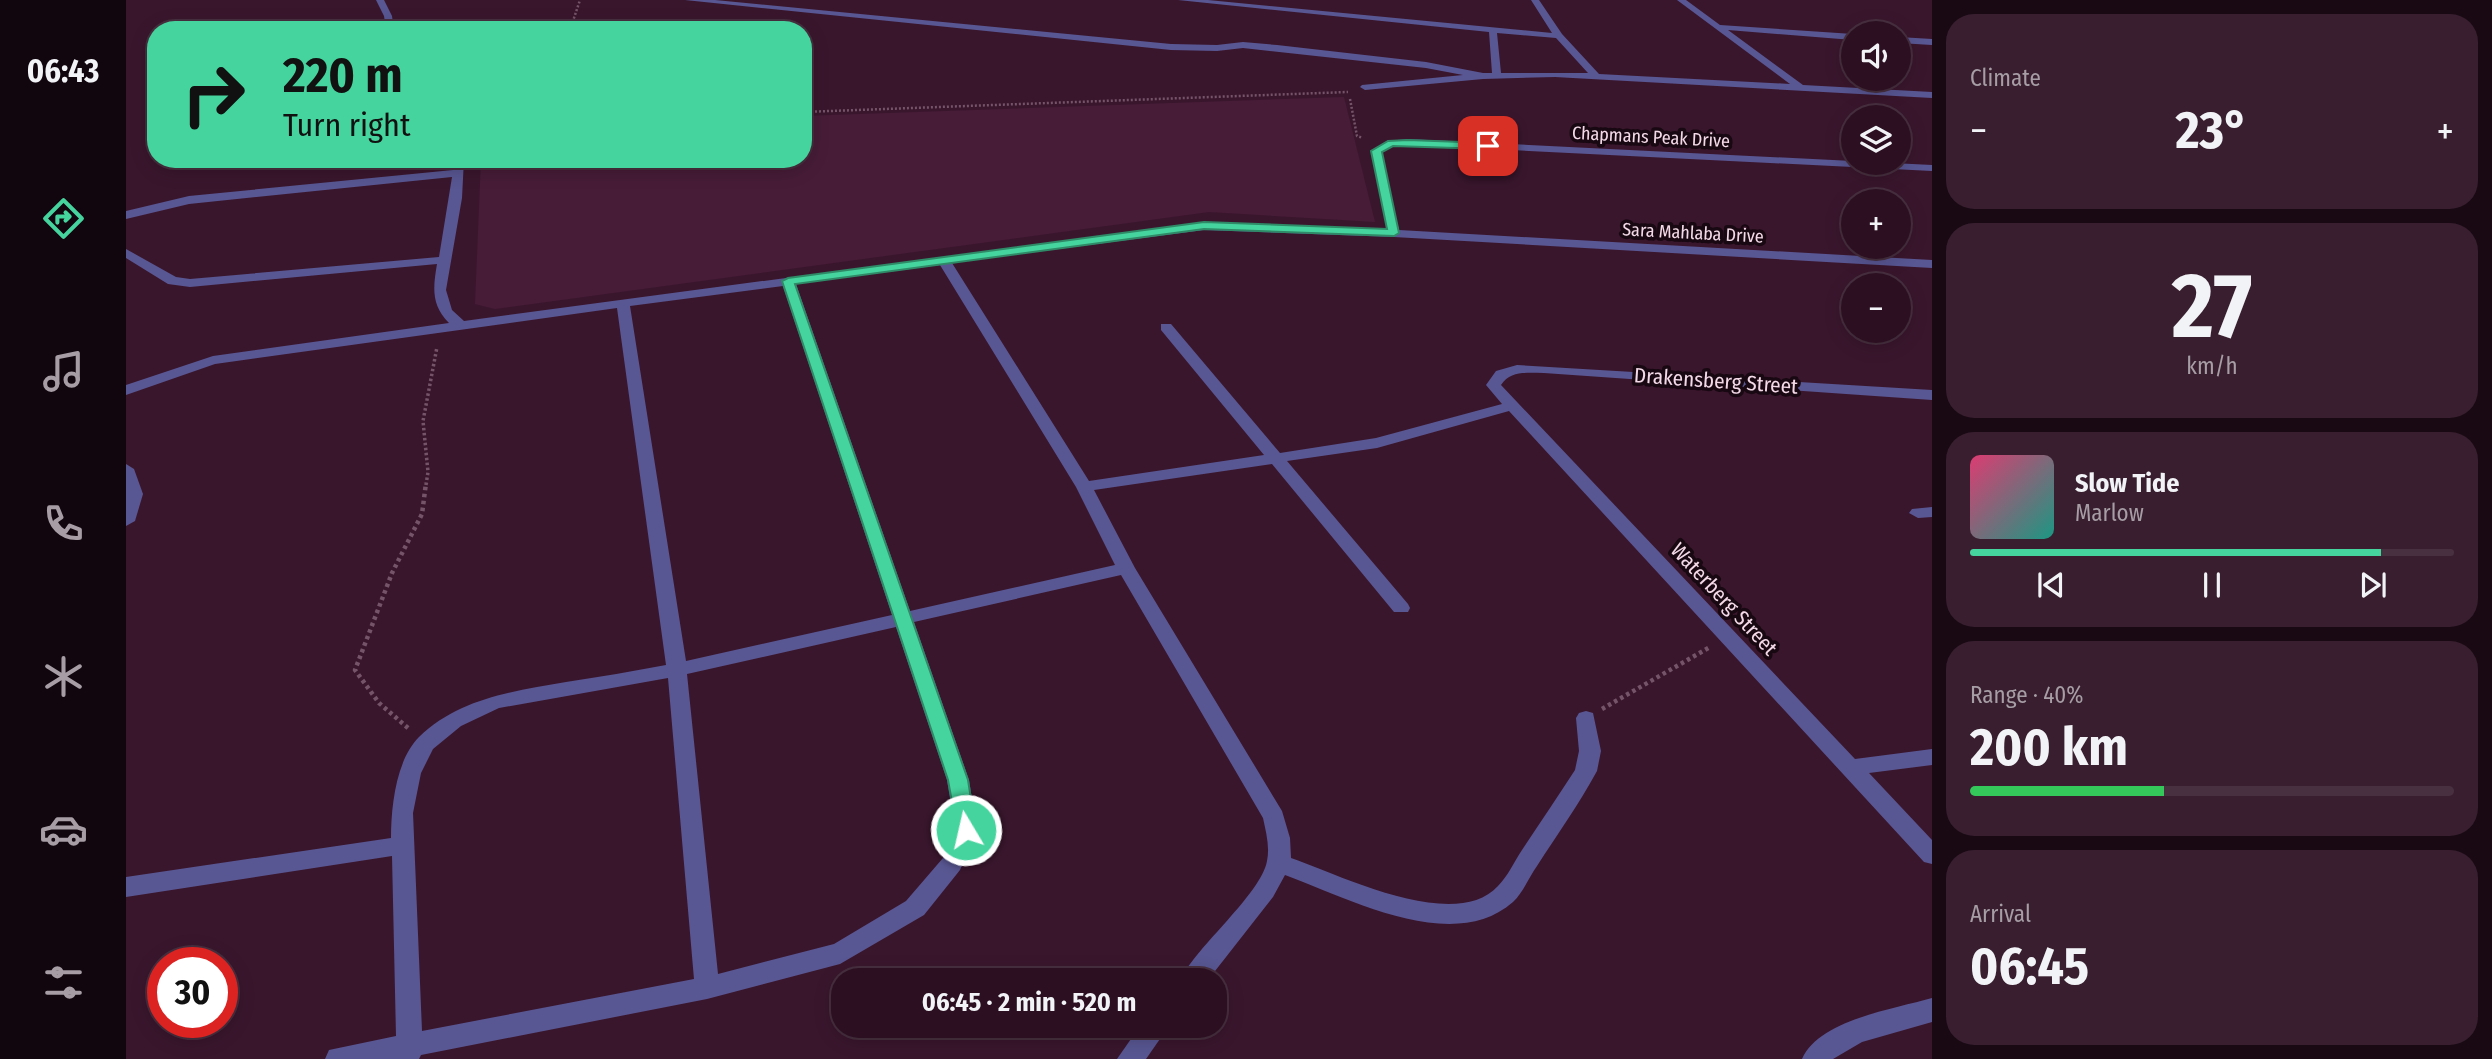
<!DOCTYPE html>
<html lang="en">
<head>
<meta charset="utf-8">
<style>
	:root { --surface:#2c1022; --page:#381e2f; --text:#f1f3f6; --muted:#a69da5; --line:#483040; --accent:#46d49e }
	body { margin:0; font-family:"Fira Sans Condensed",sans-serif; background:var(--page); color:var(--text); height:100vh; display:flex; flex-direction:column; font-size:26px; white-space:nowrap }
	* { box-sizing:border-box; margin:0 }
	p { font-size:23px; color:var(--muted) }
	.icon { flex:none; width:38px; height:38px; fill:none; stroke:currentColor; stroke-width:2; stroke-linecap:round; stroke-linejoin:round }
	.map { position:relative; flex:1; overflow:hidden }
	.sheet { display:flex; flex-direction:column; gap:14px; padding:14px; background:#180913; width:560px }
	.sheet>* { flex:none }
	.guide { position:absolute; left:21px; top:21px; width:665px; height:147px; border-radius:28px; box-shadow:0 4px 18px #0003,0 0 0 2px var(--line); background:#46d49e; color:#111; overflow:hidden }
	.buttons { position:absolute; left:1715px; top:21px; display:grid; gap:14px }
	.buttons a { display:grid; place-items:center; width:70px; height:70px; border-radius:50%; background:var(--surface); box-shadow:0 4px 18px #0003,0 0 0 2px var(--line); font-size:35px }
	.speed { position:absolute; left:21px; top:947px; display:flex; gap:14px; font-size:35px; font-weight:700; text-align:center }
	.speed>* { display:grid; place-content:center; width:91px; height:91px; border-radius:50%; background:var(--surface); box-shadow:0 4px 18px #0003,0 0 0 2px var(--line); line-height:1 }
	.speed .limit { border:10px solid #d22; background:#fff; color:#111 }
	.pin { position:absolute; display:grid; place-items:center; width:60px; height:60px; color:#fff; margin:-30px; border-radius:14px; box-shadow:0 4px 10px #0006 }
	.me { position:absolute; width:77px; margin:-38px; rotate:351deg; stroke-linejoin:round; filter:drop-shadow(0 0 5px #0008) }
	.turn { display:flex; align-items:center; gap:24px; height:147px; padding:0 21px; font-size:32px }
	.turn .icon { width:91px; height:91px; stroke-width:2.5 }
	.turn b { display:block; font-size:49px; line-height:60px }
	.big { font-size:52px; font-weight:700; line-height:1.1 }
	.sheet .widget { flex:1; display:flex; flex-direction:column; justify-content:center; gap:10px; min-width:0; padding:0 24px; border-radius:28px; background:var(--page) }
	.sheet .dial { align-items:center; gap:0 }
	.dial b { font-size:91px; line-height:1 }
	.song { display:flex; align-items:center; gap:21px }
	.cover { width:84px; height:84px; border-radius:10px; background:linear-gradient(135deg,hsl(340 70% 55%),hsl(170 70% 35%)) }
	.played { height:7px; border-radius:4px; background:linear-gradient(90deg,var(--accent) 85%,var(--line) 85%) }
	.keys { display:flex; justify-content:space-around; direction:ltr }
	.heat { display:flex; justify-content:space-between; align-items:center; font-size:38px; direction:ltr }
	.charge { height:10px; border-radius:5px; background:linear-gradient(90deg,#34c759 40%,var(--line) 0) }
	.trip { position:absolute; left:705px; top:968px; width:396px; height:70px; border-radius:28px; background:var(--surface); box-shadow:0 4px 18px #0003,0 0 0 2px var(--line); font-weight:700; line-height:70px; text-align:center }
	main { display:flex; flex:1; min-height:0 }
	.tabs { display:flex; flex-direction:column; width:126px; justify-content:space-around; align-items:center; background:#12060e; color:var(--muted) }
	.tabs .icon { width:49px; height:49px }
	.tabs .selected { color:var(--accent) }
	.tabs b { font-size:32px; color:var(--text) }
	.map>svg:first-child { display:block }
	.built { fill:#471c37 }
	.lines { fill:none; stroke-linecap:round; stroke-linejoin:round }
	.path-far2 { stroke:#755469; stroke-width:2.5; stroke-dasharray:2 2; stroke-linecap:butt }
	.path-far1 { stroke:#755469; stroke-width:3.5; stroke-dasharray:2.5 2.5; stroke-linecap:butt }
	.path { stroke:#755469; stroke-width:4.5; stroke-dasharray:3.5 3.5; stroke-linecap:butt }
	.minor { fill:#595793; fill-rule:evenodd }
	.route { fill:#46d49e; stroke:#2e8a67; stroke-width:2 }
	.labels { text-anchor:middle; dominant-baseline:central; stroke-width:7; stroke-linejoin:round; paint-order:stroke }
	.far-street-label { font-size:18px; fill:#f4dae8; stroke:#180811 }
	.street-label { font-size:21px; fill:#f4dae8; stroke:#180811 }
</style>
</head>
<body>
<main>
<nav class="tabs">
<b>06:43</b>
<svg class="icon selected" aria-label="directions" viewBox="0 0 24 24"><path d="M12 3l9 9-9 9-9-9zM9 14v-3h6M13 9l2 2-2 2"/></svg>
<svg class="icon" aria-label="music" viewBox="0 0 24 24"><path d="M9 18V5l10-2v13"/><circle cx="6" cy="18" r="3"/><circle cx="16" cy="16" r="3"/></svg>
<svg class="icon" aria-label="phone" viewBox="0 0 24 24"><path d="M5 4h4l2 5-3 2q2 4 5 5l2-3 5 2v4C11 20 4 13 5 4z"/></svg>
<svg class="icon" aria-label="climate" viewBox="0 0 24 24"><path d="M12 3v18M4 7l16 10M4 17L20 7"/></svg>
<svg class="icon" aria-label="car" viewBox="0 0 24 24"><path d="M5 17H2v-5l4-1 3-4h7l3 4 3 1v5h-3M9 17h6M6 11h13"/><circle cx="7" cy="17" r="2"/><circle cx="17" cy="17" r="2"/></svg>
<svg class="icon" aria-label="filters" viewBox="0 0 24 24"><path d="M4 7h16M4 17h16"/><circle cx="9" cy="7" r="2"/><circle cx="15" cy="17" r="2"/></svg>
</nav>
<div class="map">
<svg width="1806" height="1059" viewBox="0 0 1806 1059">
	<rect width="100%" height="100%" fill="#3a162d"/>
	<path class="built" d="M1218 97 1249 222 1083 212 369 309 349 304 355 159H677V116Z"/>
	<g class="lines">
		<g class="path-far2">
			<path d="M444 30 454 0"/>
			<path d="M1224 99 1231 136 1237 138"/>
			<path d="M677 112 1222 92"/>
		</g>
		<path class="path-far1" d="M300 485 302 472 297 421 311 347"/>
		<g class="path">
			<path d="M1476 709 1584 647"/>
			<path d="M282 728 253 703 229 670 266 573 296 514 300 483"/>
		</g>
		<g class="minor">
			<path d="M250 0H258L266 16 268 30H260L258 16Z"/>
			<path d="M559 0H589L1045 44 1091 45 1117 42 1151 45 1300 62 1357 73H1366L1363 32 1052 0H1082L1426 33 1405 0H1413L1436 34 1473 74 1664 84 1551 0H1560L1594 25 1727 34V40L1602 30 1677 85 1806 92V98L1429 77 1357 79 1239 90 1234 87 1236 85 1337 75 1300 68 1117 48 1091 51 1045 50ZM1371 33 1430 38 1462 73H1375Z"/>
			<path d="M1773 37 1806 39V45L1773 43Z"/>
			<path d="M1282 139 1806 165V171L1282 145 1267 146 1255 152 1273 230 1806 260V268L1268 237 1078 230 826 263 963 481 1138 455 1035 330V324H1045L1154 453 1250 438 1376 404 1360 385 1370 371 1391 365 1806 390V400L1418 373C1402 373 1385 370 1375 385L1729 759 1806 749V765L1743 773 1806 840V864L1798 862 1383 411 1251 448 1161 461 1282 604 1284 608 1282 612H1268L1146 464 968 490 1009 568 1156 811 1164 838 1165 858C1214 875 1329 933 1372 886 1382 876 1388 862 1396 850 1414 823 1432 796 1449 770L1453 751 1450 718 1453 713 1460 711 1467 713 1475 751 1471 771C1453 804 1431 835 1411 866 1403 877 1397 893 1387 902 1327 955 1222 898 1159 875L1147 897 1082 980H1054C1071 946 1135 894 1141 861 1144 847 1140 832 1137 818L995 575 788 622 843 780 851 830 834 870 798 915 714 964 581 999 295 1055 293 1059H199L203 1050 270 1036 266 856 0 897V877L265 838C265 807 270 760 293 737 333 698 388 691 440 682 474 677 507 671 540 665L491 308 89 364 0 395V385L87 356 323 323C305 305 307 288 311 264L64 287 42 284 0 258V249L50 277 64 279 313 257 326 177 63 204 0 219V211L63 196 327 170V159H338L336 198 320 290 326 310 338 321 1078 222 1261 229 1245 151 1261 141ZM814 265 950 487 989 565 784 611 670 284ZM657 286 766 615 560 661 504 306ZM770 627 821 780 829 830 817 858 780 901 708 944 592 974 561 674ZM542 678 568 979 296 1031 287 813 295 773 307 749 335 726 373 708Z"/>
			<path d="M0 464 8 469 17 494 9 521 0 526Z"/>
			<path d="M1806 507V517L1792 518 1783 513 1786 509Z"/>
			<path d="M1806 998V1022L1736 1042 1707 1059H1676C1693 1020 1768 1009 1806 998Z"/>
			<path d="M1014 1026H1043L1020 1059H991Z"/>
		</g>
	</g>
	<path class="route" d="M1282 140 1362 143 1367 146 1362 149 1267 146 1256 152 1273 233 1268 236 1078 229 669 284 842 780 850 830 847 835 840 838 832 835 822 780 656 281 662 278 1078 222 1261 229 1245 151 1262 141Z"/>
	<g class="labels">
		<g class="far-street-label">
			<text transform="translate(1525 137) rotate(3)">Chapmans Peak Drive</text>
			<text transform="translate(1567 233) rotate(3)">Sara Mahlaba Drive</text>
		</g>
		<g class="street-label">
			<text transform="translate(1590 381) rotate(4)">Drakensberg Street</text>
			<text transform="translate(1598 599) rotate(47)">Waterberg Street</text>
		</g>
	</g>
</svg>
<div class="buttons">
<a><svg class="icon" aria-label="sound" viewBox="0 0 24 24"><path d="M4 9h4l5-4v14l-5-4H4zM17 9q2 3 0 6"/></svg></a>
<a><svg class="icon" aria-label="layers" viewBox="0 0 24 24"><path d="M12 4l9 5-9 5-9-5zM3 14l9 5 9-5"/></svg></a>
<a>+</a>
<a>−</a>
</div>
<div class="speed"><div class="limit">30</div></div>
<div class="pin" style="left:1362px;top:146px;background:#d93025"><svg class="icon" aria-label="arrive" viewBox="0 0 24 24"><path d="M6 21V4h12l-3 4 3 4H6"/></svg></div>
<svg class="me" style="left:840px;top:830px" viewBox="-20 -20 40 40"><circle r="17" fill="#46d49e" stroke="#fff" stroke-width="3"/><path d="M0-11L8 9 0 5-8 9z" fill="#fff"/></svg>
<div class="trip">06:45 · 2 min · 520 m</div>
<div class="guide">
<div class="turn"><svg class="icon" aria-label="right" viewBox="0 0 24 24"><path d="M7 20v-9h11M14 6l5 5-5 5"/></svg><div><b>220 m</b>Turn right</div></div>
</div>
</div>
<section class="sheet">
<div class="widget"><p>Climate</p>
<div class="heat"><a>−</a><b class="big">23°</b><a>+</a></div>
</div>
<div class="widget dial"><b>27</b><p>km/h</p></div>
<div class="widget">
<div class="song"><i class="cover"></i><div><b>Slow Tide</b><p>Marlow</p></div></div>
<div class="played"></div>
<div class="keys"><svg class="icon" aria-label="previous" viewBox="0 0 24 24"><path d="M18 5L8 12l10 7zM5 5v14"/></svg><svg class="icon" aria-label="pause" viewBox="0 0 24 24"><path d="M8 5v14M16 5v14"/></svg><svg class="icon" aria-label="next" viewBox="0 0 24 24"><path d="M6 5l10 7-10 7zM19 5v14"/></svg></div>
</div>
<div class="widget"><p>Range · 40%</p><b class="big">200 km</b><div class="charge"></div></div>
<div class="widget"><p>Arrival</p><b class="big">06:45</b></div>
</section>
</main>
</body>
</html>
